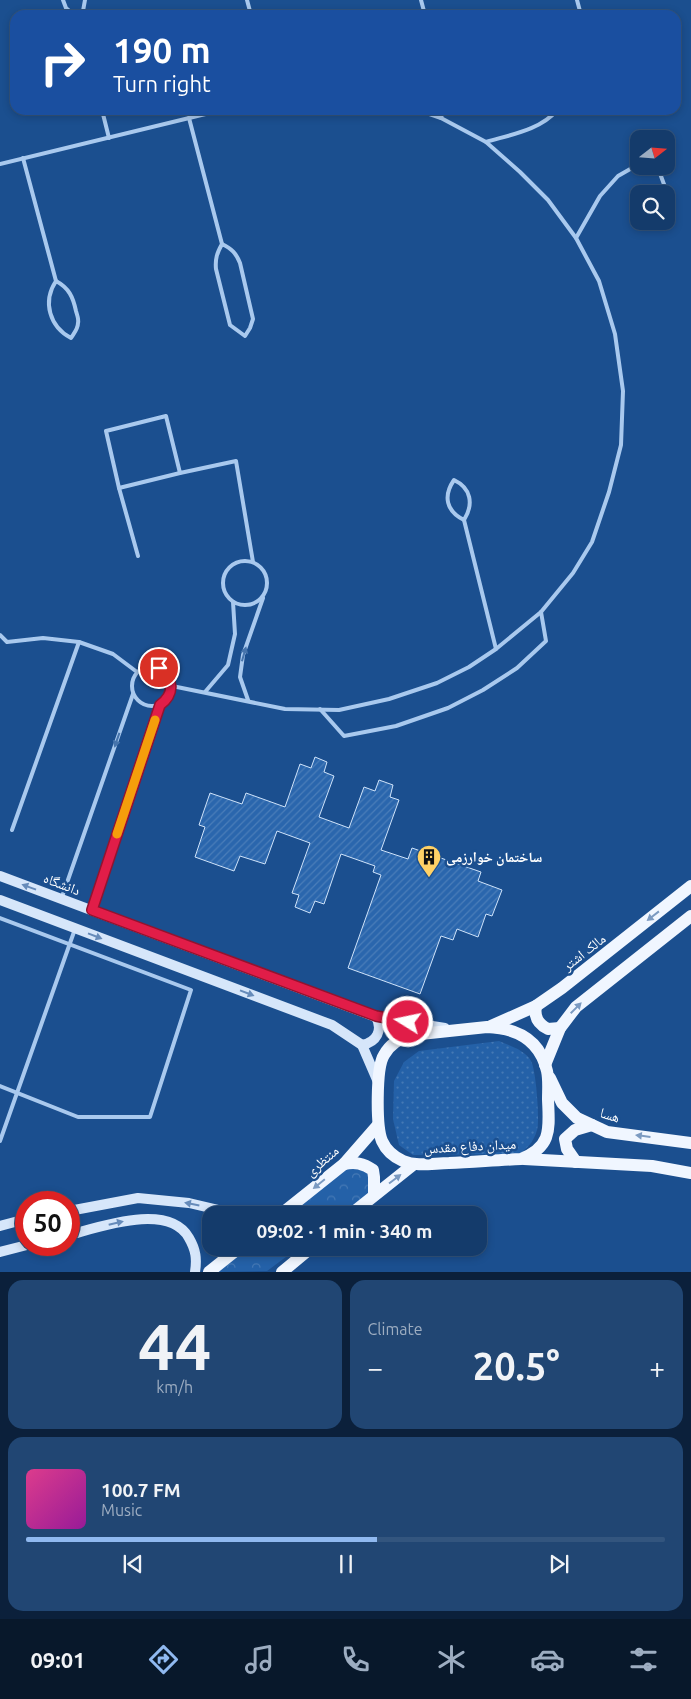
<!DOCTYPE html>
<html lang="en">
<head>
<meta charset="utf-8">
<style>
	:root { --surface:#143b6b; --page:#214673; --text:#f1f3f6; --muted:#9dadc1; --line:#33557e; --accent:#90b9f0 }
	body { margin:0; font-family:Ubuntu,"Noto Naskh Arabic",sans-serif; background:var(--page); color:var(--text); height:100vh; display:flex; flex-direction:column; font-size:19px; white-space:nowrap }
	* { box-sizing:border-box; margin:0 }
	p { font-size:16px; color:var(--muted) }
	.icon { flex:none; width:28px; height:28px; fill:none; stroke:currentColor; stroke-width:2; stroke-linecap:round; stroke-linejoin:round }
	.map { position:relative; height:1272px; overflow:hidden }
	.sheet { display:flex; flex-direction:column; gap:8px; padding:8px; background:#0b203b; flex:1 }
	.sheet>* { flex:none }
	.banner { position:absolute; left:10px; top:10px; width:671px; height:105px; border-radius:15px; box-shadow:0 2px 8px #0003,0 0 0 1px var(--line); background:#1a4fa0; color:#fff; overflow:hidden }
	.needle { width:32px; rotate:73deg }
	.tools { position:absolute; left:630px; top:130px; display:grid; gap:10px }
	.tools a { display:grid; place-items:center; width:45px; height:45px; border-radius:10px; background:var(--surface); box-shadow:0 2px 8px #0003,0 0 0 1px var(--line); font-size:25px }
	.speed { position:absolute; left:15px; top:1191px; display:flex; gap:10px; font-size:25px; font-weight:700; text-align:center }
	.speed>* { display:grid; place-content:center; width:65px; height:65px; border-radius:50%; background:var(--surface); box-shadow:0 2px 8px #0003,0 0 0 1px var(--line); line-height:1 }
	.speed .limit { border:8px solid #d22; background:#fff; color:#111 }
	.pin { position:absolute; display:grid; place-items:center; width:42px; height:42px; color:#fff; margin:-21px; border:2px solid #fff; border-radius:50%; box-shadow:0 1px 5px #0007 }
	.me { position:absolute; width:55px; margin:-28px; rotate:280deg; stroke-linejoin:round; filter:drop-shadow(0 0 4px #0008) }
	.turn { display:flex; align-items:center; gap:18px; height:105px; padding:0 20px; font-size:22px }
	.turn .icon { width:65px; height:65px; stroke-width:2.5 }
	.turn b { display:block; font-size:35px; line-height:42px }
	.big { font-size:38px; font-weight:600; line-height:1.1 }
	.sheet .widget { flex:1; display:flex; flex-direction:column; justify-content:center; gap:8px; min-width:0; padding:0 18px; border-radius:15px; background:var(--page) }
	.sheet .dial { align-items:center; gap:0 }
	.dial b { font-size:65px; line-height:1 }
	.song { display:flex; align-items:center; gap:15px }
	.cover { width:60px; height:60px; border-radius:8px; background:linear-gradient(135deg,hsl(330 70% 55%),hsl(300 70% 35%)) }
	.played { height:5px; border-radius:2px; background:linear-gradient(90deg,var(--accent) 55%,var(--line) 55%) }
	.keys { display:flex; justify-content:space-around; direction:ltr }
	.heat { display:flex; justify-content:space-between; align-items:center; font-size:28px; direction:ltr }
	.sheet .tiles { flex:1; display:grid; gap:8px; grid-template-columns:1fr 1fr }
	.widget:last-child { grid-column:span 2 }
	.trip { position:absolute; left:202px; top:1206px; width:285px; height:50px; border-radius:15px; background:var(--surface); box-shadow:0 2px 8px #0003,0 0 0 1px var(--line); font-weight:600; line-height:50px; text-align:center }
	.menu { display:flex; height:80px; justify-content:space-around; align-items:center; background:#08182b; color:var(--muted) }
	.menu .icon { width:35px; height:35px }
	.menu .selected { color:var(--accent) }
	.menu b { font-size:22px; color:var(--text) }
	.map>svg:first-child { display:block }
	.green { fill:url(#green-dots) }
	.forest { fill:url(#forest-crowns) }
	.building { fill:url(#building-hatch); stroke:#cfe3fa }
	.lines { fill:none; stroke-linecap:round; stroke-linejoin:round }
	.service { stroke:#a9c9ee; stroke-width:4 }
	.secondary { stroke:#d6e6fa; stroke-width:10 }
	.primary { stroke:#f0f6ff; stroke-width:12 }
	.oneway { fill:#4674ac }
	.oneway2 { fill:#668bba }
	.oneway3 { fill:#7b9ac1 }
	.route-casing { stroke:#92132f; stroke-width:12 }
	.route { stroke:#e11d48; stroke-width:9 }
	.slow { stroke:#f59e0b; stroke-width:9 }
	.labels { text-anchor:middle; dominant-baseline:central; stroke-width:5; stroke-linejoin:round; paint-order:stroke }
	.poi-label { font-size:14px; font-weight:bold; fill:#fff; stroke:#1b4f8f; text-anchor:start }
	.street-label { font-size:14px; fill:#fff; stroke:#1b4f8f }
</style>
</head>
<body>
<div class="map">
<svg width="691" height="1272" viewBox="0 0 691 1272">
	<defs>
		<pattern id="green-dots" width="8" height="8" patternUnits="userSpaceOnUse" patternTransform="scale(1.25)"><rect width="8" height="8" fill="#2461a8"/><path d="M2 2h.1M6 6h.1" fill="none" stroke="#4579b5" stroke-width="1.8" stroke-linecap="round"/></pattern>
		<pattern id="forest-crowns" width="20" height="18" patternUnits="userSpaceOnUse" patternTransform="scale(1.25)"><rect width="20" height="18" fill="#2461a8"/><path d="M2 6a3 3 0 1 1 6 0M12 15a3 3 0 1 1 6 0" fill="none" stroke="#4579b5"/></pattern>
		<pattern id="building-hatch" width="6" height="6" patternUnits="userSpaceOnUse" patternTransform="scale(1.25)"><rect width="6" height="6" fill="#2a66ad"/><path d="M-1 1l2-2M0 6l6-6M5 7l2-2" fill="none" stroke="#4a7db9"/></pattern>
	</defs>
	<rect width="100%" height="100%" fill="#1b4f8f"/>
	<path class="green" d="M499 1041C510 1046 525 1050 531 1061 536 1069 540 1122 537 1130 534 1141 528 1148 519 1154L413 1155 399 1145 393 1119 394 1081 404 1062 419 1051Z"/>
	<g class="forest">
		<path d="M345 1167 369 1172 368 1194 341 1215H285Z"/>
		<path d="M244 1248H298L267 1271 214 1272Z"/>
	</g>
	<path class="building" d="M315 757 327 762 324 772 334 776 319 817 349 828 364 787 375 791 379 780 393 785 390 797 399 800 381 850 408 859 412 848 481 872 478 881 502 890 492 916 486 914 478 937 457 929 453 940 441 936 420 994 348 968 381 875 373 872 375 866 341 854 324 904 315 901 310 913 295 907 299 895 292 893 310 843 277 831 265 864 240 856 234 871 195 857 205 827 199 825 210 793 242 804 246 793 285 807 300 764 311 768Z"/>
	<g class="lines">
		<g class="service">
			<path d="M63 0 66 8 74 15"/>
			<path d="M247 0 251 15"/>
			<path d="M421 0 425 15"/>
			<path d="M577 0 581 15"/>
			<path d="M80 15 83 11 85 0"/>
			<path d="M102 110 109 138"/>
			<path d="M189 118 222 244"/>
			<path d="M441 118 443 110"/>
			<path d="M486 142C509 135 541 130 557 110"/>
			<path d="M23 158 56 281"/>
			<path d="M0 164 222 110"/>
			<path d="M649 166 658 168 672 206"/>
			<path d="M576 238 600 196 618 176 639 164"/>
			<path d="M222 244C232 249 236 253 240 263L253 319 250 328 245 336 230 325 216 269C215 259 217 253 222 244Z"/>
			<path d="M56 281C69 288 73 297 76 311 77 315 79 319 78 323 78 329 74 333 71 338 50 327 42 302 56 281Z"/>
			<path d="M454 480C471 488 474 504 464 520 446 511 443 496 454 480Z"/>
			<path d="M119 488 180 473"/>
			<path d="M464 520 496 649"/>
			<path d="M138 556 119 488 106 431 166 416 180 473 236 461 253 562"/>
			<circle cx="245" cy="583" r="22"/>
			<path d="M0 635 7 642 43 638 79 642 113 654 137 672"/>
			<circle cx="152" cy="686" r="20"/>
			<path d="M172 686 285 709 339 710 389 699 437 683 469 667 496 649 541 612 573 573 592 542 609 492 621 445 623 391 615 334 599 281 576 238 548 200 520 172 486 142 441 118 418 110"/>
			<path d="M205 692 228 665 235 634 233 602"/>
			<path d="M248 700 240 677 243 655 263 598"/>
			<path d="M320 709 344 736 396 726 448 708 483 690 517 668 546 641 541 612"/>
			<path d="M12 830 79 642"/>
			<path d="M62 897 133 694"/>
			<path d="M92 910 160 705"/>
			<path d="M0 918 191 990 150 1117H78L0 1086"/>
			<path d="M0 1141 75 929"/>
		</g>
		<g class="secondary">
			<path d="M0 876 376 1017 445 1028"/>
			<path d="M0 900 332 1025 362 1045 378 1082"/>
			<path d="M362 1045C377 1042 383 1030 376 1017"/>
			<path d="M69 1211 138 1198 189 1203 240 1215"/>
			<path d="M0 1226 26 1219"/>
			<path d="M69 1235C100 1227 169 1202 189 1238 196 1250 197 1259 195 1272"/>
			<path d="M0 1252 27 1245"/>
		</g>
		<g class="primary">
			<path d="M536 1006C534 1017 538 1024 548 1029L560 1028"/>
			<path d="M491 1026 536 1006 562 988 691 886"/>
			<path d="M487 1027C517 1028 540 1040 547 1071 549 1080 548 1090 548 1099 549 1128 553 1146 521 1159 497 1160 473 1162 449 1163 434 1163 417 1167 403 1161 394 1157 386 1150 382 1141 376 1127 376 1067 384 1055 390 1044 399 1039 411 1035Z"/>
			<path d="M545 1065 560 1028 576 1007 691 916"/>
			<path d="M550 1078 562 1103 577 1118 607 1132 691 1143"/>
			<path d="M524 1159 652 1166 691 1173"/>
			<path d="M576 1162 567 1149 565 1139 575 1130 592 1125"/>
			<path d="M344 1164C355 1162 363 1163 373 1170L374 1177V1195"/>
			<path d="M280 1215 344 1164 378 1125"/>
			<path d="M350 1215 414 1164"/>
			<path d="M209 1272 239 1248"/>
			<path d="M282 1272 311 1248"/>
		</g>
	</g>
	<defs><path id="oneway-solid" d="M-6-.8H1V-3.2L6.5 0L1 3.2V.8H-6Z" transform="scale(1.25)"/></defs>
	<g class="oneway">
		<use href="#oneway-solid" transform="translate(244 654) rotate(-74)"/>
		<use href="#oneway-solid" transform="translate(117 740) rotate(109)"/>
	</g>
	<g class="oneway2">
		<use href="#oneway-solid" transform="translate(29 887) rotate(-160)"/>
		<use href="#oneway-solid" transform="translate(95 936) rotate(21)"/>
		<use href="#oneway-solid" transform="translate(247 993) rotate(21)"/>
		<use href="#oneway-solid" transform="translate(192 1204) rotate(-169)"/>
		<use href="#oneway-solid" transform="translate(116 1223) rotate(-13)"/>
	</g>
	<g class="oneway3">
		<use href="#oneway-solid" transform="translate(653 916) rotate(142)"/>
		<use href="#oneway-solid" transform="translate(576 1008) rotate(-45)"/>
		<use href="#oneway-solid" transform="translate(643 1136) rotate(-173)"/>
		<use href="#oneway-solid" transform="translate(395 1179) rotate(-37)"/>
		<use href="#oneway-solid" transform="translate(319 1184) rotate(141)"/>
	</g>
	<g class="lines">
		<defs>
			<path id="route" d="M159 668C174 678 175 694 160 705L92 910 376 1016 408 1022"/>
		</defs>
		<use href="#route" class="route-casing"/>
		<use href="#route" class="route"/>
		<path class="slow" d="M117 834 155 720"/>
	</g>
	<defs>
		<symbol id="building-pin" viewBox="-11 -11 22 30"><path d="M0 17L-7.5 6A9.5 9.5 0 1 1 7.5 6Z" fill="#ffd166" stroke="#1b4f8f"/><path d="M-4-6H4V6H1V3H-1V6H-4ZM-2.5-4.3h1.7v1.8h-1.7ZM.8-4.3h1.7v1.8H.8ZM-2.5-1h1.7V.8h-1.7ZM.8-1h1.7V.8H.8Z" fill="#111"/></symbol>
	</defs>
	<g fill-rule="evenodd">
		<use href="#building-pin" x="415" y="843" width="28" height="38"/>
	</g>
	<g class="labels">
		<g class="poi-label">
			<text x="446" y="857">ساختمان خوارزمی</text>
		</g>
		<g class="street-label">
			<text transform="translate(62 884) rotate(21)">دانشگاه</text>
			<text transform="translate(584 952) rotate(-38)">مالک اشتر</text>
			<text transform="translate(610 1115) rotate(17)">هسا</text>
			<text transform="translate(470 1146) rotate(-3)">میدان دفاع مقدس</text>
			<text transform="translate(322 1161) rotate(-41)">منتظری</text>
		</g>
	</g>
</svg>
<div class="tools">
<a><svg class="needle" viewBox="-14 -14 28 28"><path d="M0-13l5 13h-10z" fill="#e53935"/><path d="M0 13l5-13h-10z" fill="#9dadc1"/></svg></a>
<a><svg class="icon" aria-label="search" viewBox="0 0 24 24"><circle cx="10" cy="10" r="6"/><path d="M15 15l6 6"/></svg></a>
</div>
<div class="speed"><div class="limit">50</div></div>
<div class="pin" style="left:159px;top:668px;background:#d93025"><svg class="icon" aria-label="arrive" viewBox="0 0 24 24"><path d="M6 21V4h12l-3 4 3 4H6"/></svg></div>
<svg class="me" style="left:408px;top:1022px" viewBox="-20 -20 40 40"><circle r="17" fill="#e11d48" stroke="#fff" stroke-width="3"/><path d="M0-11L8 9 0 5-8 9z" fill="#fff"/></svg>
<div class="trip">09:02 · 1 min · 340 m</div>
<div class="banner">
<div class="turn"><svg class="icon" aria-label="right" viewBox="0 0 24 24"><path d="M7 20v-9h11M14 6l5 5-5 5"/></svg><div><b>190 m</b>Turn right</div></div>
</div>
</div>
<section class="sheet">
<div class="tiles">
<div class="widget dial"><b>44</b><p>km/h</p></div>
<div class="widget"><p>Climate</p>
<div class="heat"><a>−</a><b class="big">20.5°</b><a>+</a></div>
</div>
<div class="widget">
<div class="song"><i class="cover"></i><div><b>100.7 FM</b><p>Music</p></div></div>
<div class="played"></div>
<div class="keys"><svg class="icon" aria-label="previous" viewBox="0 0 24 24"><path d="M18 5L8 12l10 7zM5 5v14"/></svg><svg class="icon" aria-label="pause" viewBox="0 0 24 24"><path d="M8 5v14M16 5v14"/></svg><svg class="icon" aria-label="next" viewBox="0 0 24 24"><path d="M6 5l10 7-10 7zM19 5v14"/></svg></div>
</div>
</div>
</section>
<nav class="menu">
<b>09:01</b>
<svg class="icon selected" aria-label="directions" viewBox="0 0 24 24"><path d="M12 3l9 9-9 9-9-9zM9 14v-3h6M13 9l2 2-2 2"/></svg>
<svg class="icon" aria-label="music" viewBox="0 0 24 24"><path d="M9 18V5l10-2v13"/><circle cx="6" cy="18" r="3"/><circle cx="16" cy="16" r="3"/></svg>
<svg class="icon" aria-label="phone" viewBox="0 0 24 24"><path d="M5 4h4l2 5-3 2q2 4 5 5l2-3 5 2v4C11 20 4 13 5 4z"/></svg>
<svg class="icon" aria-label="climate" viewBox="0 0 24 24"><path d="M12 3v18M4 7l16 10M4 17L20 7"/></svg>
<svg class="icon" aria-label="car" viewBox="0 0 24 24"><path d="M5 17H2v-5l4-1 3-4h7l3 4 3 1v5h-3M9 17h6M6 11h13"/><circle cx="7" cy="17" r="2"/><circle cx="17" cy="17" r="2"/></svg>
<svg class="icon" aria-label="filters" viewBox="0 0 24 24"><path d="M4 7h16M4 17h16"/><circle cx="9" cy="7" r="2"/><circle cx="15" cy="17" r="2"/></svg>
</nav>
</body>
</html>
